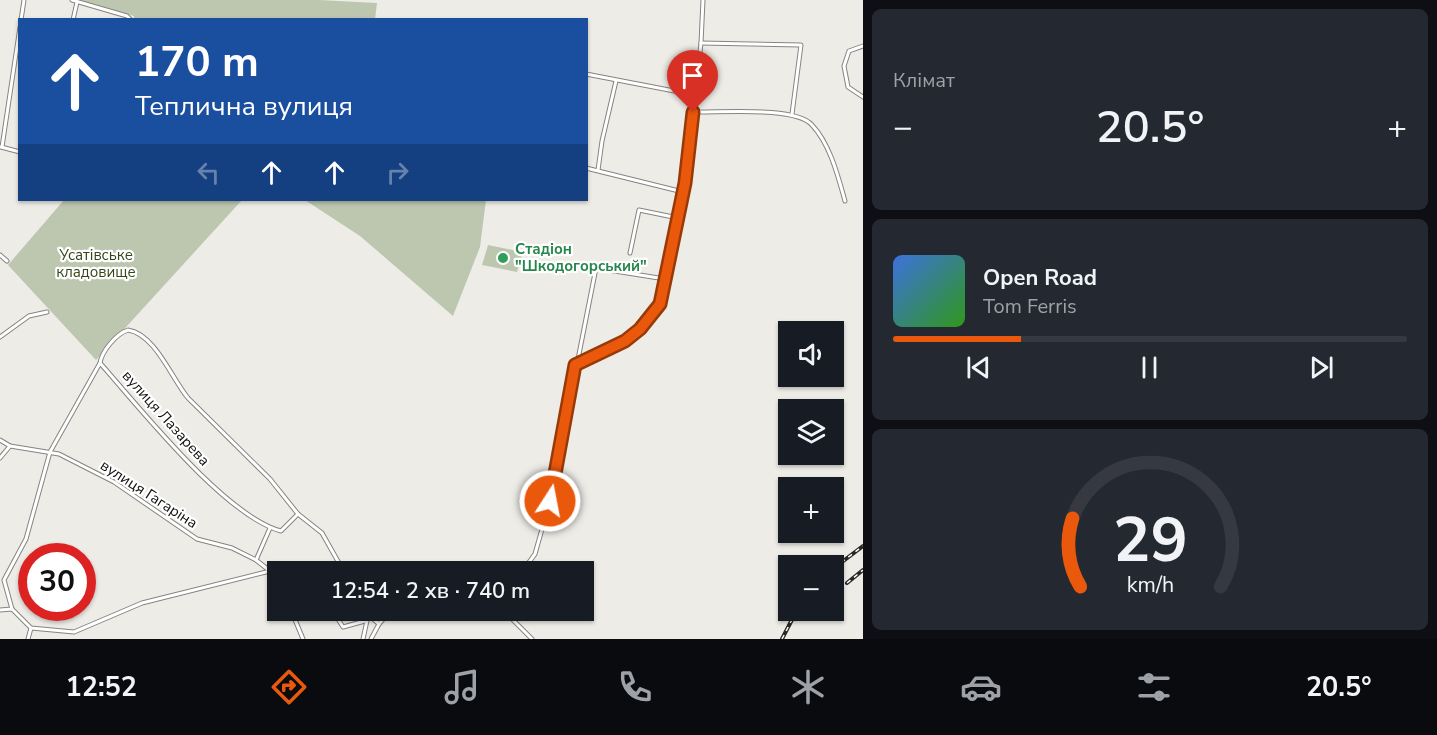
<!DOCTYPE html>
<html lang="uk">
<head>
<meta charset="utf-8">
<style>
	:root { --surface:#171b24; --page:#242831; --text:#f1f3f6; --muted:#9ea1a6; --line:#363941; --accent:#ea580c }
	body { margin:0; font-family:"Nunito Sans",sans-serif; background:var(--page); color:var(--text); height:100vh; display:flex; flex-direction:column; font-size:22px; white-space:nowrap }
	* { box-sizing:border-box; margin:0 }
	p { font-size:20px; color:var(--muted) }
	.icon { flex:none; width:33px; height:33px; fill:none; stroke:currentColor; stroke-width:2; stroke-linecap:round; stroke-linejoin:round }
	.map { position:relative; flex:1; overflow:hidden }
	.drawer { display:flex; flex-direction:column; gap:9px; padding:9px; background:#0d0f14; width:574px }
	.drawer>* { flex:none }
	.hud { position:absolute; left:18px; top:18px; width:570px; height:183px; border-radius:0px; box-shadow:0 2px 4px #0004; background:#1a4fa0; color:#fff; overflow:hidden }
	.tools { position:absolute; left:778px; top:321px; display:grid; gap:12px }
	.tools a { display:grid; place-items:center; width:66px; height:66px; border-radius:0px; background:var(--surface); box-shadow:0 2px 4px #0004; font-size:30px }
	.speed { position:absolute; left:18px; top:543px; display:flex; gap:12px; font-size:30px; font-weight:700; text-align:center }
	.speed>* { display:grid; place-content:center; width:78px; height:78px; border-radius:50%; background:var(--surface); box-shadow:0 2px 4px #0004; line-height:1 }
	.speed .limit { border:9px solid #d22; background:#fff; color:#111 }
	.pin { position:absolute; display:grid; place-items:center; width:51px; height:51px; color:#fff; margin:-62px -26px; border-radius:50% 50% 50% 0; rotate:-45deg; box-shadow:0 0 6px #0007 }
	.pin .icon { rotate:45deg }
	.me { position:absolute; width:66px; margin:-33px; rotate:11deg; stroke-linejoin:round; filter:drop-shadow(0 0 4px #0008) }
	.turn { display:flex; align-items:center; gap:21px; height:126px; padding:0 18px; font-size:27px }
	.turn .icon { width:78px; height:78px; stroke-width:2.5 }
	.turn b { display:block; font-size:42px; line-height:51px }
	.lanes { display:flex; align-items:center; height:57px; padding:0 18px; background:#0003; justify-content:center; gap:30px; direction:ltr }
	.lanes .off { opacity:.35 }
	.big { font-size:45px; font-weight:600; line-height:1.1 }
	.drawer .widget { flex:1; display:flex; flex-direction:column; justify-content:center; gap:9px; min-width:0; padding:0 21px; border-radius:9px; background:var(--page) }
	.drawer .dial { align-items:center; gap:0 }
	.dial svg { height:156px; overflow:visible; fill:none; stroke:var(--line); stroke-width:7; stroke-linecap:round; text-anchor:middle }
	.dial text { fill:var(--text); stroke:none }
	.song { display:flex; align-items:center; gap:18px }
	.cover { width:72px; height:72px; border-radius:9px; background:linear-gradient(135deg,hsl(220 70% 55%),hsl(110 70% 35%)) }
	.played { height:6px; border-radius:3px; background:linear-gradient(90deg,var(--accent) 25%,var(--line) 25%) }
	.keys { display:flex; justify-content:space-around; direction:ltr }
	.heat { display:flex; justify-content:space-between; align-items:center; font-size:33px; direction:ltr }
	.trip { position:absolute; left:267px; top:561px; width:327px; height:60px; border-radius:0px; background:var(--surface); box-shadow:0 2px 4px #0004; font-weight:600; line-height:60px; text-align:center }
	.menu { display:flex; height:96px; justify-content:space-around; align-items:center; background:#090b0e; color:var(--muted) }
	.menu .icon { width:42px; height:42px }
	.menu .on { color:var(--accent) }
	.menu b { font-size:27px; color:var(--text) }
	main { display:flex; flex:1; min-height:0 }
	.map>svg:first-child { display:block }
	.green { fill:#bdc7b0 }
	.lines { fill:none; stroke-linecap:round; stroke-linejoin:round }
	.minor-casing { stroke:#868480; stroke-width:5 }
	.minor { stroke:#fff; stroke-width:3 }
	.rail-casing { stroke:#282726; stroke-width:4 }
	.rail { stroke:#fff; stroke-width:1.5; stroke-dasharray:4.5; stroke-linecap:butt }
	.route-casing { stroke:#983908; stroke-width:15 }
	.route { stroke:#ea580c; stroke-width:10 }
	.leisure-dot { fill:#2e9e5b; stroke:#fff; stroke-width:2 }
	.labels { text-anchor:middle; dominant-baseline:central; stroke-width:4.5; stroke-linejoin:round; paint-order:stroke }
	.leisure-label { font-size:15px; font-weight:bold; fill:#27864d; stroke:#fff; text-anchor:start }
	.park-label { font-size:15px; fill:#354616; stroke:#fff }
	.street-label { font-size:15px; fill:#0e0d0c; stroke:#fff }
</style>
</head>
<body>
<main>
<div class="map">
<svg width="863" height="639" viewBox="0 0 863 639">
	<rect width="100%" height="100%" fill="#eeece7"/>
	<g class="green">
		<path d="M77 0H319L377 3 375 19 134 20V16Z"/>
		<path d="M64 200H242L96 360 8 265Z"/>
		<path d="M305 200H486L480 247 453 316 360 236Z"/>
		<path d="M488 245 523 252 517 272 482 265Z"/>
	</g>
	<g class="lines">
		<defs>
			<g id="minor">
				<path d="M72 0 127 16 131 20"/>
				<path d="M21 20 24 0"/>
				<path d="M73 20 77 2"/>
				<path d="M701 43 801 45 792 114"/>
				<path d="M863 46 849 51 844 66 848 87 863 97"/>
				<path d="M586 74 695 95"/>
				<path d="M693 112C719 113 795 106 812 125 830 144 838 176 845 201"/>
				<path d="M1 147 20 152"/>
				<path d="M2 147 20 27"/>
				<path d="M586 168 683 192"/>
				<path d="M598 170 602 141 616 81"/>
				<path d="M630 253 639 210 678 218"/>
				<path d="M0 255 7 261"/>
				<path d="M0 337 29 316 47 312"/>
				<path d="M100 363C102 351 116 334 128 330 155 334 172 379 188 398L270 479 298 514 322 533 344 572"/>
				<path d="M575 365 625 341 640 329 660 304 685 183 701 43 703 0"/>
				<path d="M0 440 10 446 59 454 114 482 197 539 232 548 256 560 270 571 278 583"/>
				<path d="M0 458 10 446"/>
				<path d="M256 560 270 528"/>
				<path d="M522 572 535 554 550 501 596 268 665 279"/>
				<path d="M12 609 4 580 26 539 50 452 100 363C140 408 225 516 281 531L298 514"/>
				<path d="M0 610 12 609 31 628 74 632 142 603 270 571"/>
				<path d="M291 610 303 639"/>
				<path d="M363 610 379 624 371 639"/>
				<path d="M503 610 532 639"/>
				<path d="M336 616 343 627 365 621"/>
				<path d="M379 624 385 617 400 610"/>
				<path d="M28 639 31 628"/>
				<path d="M363 639 368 616"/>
			</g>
		</defs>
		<use href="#minor" class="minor-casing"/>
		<use href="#minor" class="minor"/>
		<defs>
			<g id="rail">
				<path d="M834 568 863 546"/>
				<path d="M847 583 863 570"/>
				<path d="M782 639 797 610"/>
			</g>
		</defs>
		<use href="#rail" class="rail-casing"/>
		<use href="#rail" class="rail"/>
	</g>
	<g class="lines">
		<defs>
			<path id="route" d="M550 501 575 365 625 341 640 329 660 304 685 183 693 112"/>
		</defs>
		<use href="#route" class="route-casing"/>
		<use href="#route" class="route"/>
	</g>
	<circle class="leisure-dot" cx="503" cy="258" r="6"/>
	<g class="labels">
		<g class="leisure-label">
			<text x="515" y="249">Стадіон<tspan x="515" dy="17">"Шкодогорський"</tspan></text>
		</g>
		<g class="park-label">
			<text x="96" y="255">Усатівське<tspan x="96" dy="17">кладовище</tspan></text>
		</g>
		<g class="street-label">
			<text transform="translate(166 418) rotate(48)">вулиця Лазарева</text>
			<text transform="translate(149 494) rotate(33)">вулиця Гагаріна</text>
		</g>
	</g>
</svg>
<div class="tools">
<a><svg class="icon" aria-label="sound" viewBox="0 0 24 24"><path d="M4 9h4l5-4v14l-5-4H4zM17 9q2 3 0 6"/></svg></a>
<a><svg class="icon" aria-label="layers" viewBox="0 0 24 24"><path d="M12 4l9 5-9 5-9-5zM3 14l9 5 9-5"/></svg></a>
<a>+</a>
<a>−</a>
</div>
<div class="speed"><div class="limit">30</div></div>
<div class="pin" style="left:693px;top:112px;background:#d93025"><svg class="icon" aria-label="arrive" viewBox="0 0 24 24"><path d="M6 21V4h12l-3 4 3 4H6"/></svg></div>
<svg class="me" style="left:550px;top:501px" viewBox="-20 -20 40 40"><circle r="17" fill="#ea580c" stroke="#fff" stroke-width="3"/><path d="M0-11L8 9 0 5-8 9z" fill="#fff"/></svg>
<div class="trip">12:54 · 2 хв · 740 m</div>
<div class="hud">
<div class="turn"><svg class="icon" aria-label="ahead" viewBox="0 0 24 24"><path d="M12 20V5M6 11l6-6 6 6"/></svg><div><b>170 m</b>Теплична вулиця</div></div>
<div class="lanes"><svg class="icon off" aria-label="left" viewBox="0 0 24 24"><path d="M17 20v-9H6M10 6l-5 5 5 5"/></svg><svg class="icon" aria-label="ahead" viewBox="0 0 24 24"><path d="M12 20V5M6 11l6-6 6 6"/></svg><svg class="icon" aria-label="ahead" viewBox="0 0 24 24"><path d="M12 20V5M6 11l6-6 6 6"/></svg><svg class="icon off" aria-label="right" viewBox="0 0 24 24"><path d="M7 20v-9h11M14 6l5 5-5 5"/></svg></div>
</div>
</div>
<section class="drawer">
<div class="widget"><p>Клімат</p>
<div class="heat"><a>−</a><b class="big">20.5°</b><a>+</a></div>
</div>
<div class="widget">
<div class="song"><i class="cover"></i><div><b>Open Road</b><p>Tom Ferris</p></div></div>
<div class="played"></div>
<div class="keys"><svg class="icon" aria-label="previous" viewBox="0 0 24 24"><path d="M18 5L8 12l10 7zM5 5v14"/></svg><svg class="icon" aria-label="pause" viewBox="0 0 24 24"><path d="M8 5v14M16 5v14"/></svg><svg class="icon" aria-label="next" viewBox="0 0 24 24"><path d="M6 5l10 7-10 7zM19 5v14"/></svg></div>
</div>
<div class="widget dial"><svg viewBox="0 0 100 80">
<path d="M14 69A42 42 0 1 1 86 69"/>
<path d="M14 69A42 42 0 0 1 10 34" stroke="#ea580c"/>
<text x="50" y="56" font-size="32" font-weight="700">29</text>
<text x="50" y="72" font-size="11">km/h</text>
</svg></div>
</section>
</main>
<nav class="menu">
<b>12:52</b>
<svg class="icon on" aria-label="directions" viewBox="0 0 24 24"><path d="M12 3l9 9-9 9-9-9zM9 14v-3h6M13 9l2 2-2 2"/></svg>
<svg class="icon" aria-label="music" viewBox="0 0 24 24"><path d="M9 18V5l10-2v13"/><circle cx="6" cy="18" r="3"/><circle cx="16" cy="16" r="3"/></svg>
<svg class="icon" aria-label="phone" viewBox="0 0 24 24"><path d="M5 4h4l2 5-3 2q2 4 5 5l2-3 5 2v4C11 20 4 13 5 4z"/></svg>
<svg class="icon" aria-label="climate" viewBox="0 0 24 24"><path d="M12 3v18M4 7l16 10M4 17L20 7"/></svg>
<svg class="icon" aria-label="car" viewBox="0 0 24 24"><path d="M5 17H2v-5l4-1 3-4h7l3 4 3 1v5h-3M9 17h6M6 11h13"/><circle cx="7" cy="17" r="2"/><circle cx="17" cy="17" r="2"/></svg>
<svg class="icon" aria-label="filters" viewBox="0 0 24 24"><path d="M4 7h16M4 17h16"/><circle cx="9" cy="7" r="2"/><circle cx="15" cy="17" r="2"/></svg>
<b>20.5°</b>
</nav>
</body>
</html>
